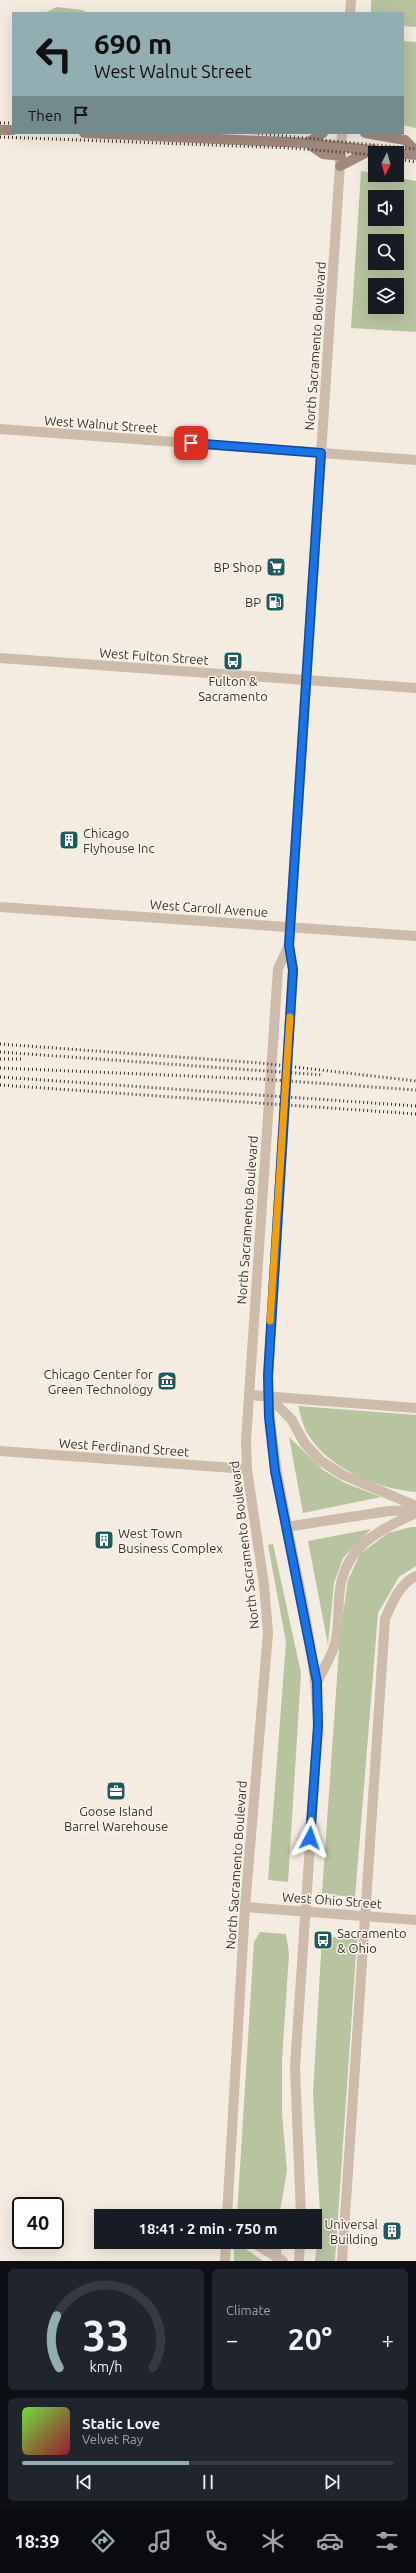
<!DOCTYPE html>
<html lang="en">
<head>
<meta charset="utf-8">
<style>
	:root { --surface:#171b24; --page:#20242c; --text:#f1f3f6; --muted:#9ea1a6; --line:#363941; --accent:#92aeb2 }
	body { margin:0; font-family:Ubuntu,sans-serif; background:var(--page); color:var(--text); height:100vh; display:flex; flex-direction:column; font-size:15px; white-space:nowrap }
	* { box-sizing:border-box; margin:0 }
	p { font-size:13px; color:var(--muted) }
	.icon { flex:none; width:22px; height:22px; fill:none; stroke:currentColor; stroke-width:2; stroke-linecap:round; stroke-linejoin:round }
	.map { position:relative; height:2261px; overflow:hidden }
	.details { display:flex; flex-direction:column; gap:8px; padding:8px; background:#0d0f14; flex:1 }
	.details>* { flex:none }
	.guide { position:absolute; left:12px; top:12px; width:392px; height:122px; border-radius:0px; box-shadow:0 4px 16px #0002; background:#92aeb2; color:#111; overflow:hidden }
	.needle { width:26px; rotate:185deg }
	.fabs { position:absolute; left:368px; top:146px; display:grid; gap:8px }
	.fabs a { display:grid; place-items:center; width:36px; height:36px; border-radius:0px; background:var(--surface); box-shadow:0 4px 16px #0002; font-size:20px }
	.speed { position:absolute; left:12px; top:2197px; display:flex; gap:8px; font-size:20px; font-weight:700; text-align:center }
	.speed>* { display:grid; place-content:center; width:52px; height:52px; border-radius:50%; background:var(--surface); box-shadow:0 4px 16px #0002; line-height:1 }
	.speed .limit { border:2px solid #111; border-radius:6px; background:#fff; color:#111 }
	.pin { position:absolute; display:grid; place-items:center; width:34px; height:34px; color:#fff; margin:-17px; border-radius:8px; box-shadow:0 2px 6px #0006 }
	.me { position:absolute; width:44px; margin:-22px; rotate:4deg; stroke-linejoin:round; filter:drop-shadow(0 0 3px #0008) }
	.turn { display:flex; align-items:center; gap:14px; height:84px; padding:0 16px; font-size:18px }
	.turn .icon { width:52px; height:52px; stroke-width:2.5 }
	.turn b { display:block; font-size:28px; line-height:34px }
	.then { display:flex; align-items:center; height:38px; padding:0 16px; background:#0003; gap:8px; font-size:15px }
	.big { font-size:30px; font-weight:700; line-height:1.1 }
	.details .widget { flex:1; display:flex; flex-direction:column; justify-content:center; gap:6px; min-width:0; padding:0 14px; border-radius:6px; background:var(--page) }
	.details .dial { align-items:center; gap:0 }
	.dial svg { height:104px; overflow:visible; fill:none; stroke:var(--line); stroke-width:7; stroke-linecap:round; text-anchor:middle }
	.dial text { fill:var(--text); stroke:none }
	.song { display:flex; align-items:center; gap:12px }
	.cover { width:48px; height:48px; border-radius:6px; background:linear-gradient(135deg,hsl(100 70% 55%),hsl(350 70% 35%)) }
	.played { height:4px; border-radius:2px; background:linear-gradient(90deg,var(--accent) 45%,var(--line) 45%) }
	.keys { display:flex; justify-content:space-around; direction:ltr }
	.heat { display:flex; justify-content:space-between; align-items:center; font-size:22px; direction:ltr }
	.details .tiles { flex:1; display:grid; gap:8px; grid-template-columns:1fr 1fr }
	.widget:last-child { grid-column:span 2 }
	.trip { position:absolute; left:94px; top:2209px; width:228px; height:40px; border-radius:0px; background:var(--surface); box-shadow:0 4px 16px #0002; font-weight:700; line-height:40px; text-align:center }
	.dock { display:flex; height:64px; justify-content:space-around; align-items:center; background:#090b0e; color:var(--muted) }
	.dock .icon { width:28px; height:28px }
	.dock .active { color:var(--accent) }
	.dock b { font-size:18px; color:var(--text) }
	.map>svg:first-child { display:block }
	.green { fill:#b8c4a0; fill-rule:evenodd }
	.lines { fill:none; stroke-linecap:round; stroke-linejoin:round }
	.minor { stroke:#cdbbac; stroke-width:10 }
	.tertiary { stroke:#cdbbac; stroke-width:10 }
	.secondary { stroke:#a18a7d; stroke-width:10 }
	.rail { stroke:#3b302b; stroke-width:3; stroke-dasharray:1 3; stroke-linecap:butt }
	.route-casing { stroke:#114b97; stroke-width:10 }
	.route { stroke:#1a73e8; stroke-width:7 }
	.slow { stroke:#f59e0b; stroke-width:7 }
	.labels { text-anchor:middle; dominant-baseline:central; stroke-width:3; stroke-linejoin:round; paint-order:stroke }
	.street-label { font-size:13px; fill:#3b302b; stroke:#fbf5ee }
	.poi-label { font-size:13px; fill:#3b302b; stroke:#fbf5ee; text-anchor:end }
</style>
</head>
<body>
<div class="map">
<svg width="416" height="2261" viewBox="0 0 416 2261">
	<rect width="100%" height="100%" fill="#f4ebe1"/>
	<g class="green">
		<path d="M371 0H416V27L403 26V13H371Z"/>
		<path d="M57 7 82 10 88 13H44Z"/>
		<path d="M403 41 416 42V128L403 125Z"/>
		<path d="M361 171 416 181V332L351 328ZM375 197H397V219H375ZM375 241H397V263H375ZM375 285H397V307H375Z"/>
		<path d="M298 1406 416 1415V1492C378 1489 330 1469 309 1436 303 1427 301 1416 298 1406Z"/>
		<path d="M289 1437 323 1470 345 1483 381 1497 303 1513Z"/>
		<path d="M411 1527H416V1566L399 1577 378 1613 355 1898 322 1893 340 1635 348 1580 360 1554 388 1533Z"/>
		<path d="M371 1529 343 1558 334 1583 328 1645 308 1541Z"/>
		<path d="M273 1544 301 1673 288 1882 268 1880 286 1642 268 1545Z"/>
		<path d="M260 1932 286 1934 289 1954 282 2060V2113L287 2171 280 2211 281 2216H237L254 1942Z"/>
		<path d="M322 1936 357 1939 335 2261H315L320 2212 313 2094Z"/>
		<path d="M234 2242H236L263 2261H234Z"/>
		<path d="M265 2242H282L281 2255Z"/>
	</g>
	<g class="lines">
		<g class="minor">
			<path d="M0 429 416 460"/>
			<path d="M0 907 416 936"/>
			<path d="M249 1395 416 1408"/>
			<path d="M0 1451 247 1469"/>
			<path d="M245 1907 416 1920"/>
			<path d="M227 2216 245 1907 268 1633 264 1585 247 1469 246 1440 278 969 289 945"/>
			<path d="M252 2242 283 2261"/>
			<path d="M225 2261 226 2242"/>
			<path d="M342 2261 385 1619C392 1603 399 1584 416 1576"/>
		</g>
		<g class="tertiary">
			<path d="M350 13 351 0"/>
			<path d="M0 658 416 688"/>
			<path d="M268 1396 291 1419 305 1444 321 1461 343 1475 416 1506"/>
			<path d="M286 1527 389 1511 416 1510"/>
			<path d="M317 1683C322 1671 330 1659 334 1647 339 1632 338 1613 339 1598 342 1548 375 1532 416 1513"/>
			<path d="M301 2216 295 2067 318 1726C315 1608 269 1495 268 1376L293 970 289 945 342 133"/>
			<path d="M299 2261 300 2242"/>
		</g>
		<g class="secondary">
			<path d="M0 130H13"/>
			<path d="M84 133 307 143 416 155"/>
			<path d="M323 133 307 143 323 154 341 156"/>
			<path d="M365 133 405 140 416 151"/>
			<path d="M340 166 373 149"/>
		</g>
		<g class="rail">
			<path d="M0 123H13"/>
			<path d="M254 133 416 149"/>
			<path d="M0 137 291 148 375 155"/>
			<path d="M397 159 416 162"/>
			<path d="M0 1044 260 1063 416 1081"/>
			<path d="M0 1052 323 1075"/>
			<path d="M0 1059H24"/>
			<path d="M0 1068 259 1079 416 1090"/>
			<path d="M0 1077 416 1106"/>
			<path d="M0 1085 416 1114"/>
		</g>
	</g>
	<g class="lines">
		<defs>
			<path id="route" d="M191 443 321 453 289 945 293 970 268 1376 269 1417 275 1471 317 1682 318 1726 310 1838"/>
		</defs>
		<use href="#route" class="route-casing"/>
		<use href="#route" class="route"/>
		<path class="slow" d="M270 1321 290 1017"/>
	</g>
	<defs>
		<symbol id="supermarket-square" viewBox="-11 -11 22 22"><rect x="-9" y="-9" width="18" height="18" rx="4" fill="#1f5a5e" stroke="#fbf5ee"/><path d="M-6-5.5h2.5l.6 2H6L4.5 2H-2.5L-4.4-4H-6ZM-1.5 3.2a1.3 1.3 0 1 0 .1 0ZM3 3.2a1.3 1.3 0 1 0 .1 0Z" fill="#fff"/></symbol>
		<symbol id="fuel-square" viewBox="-11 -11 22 22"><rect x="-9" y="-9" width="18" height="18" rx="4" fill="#1f5a5e" stroke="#fbf5ee"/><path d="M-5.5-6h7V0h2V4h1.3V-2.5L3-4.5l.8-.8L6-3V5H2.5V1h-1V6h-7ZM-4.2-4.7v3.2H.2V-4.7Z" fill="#fff"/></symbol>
		<symbol id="bus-square" viewBox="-11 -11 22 22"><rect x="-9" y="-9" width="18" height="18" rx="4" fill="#1f5a5e" stroke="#fbf5ee"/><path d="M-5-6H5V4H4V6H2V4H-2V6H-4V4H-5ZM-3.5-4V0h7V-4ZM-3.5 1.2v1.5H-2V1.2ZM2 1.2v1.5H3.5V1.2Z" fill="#fff"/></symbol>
		<symbol id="building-square" viewBox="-11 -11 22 22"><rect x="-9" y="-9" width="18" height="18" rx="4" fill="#1f5a5e" stroke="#fbf5ee"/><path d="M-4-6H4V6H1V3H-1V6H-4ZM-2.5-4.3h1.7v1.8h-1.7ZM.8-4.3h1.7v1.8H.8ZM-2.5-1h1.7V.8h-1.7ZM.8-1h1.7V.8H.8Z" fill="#fff"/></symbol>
		<symbol id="museum-square" viewBox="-11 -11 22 22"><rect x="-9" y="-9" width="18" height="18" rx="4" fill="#1f5a5e" stroke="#fbf5ee"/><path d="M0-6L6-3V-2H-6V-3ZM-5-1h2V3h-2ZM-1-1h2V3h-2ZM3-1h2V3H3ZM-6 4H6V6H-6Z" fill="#fff"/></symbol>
		<symbol id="office-square" viewBox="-11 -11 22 22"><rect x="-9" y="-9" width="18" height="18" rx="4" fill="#1f5a5e" stroke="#fbf5ee"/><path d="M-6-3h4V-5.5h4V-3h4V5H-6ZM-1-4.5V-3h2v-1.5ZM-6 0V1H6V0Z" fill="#fff"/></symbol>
	</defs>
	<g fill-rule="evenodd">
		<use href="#supermarket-square" x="265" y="556" width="22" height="22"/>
		<use href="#fuel-square" x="264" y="591" width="22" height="22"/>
		<use href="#bus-square" x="222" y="650" width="22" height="22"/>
		<use href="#building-square" x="58" y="829" width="22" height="22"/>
		<use href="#museum-square" x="156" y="1370" width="22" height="22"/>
		<use href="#building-square" x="93" y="1529" width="22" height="22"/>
		<use href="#office-square" x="105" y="1780" width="22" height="22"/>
		<use href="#bus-square" x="312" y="1929" width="22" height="22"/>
		<use href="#building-square" x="381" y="2220" width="22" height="22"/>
	</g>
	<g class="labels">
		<g class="street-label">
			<text transform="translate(315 346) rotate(-86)">North Sacramento Boulevard</text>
			<text transform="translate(101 424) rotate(4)">West Walnut Street</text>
			<text transform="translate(154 656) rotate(4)">West Fulton Street</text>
			<text transform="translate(209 908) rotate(4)">West Carroll Avenue</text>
			<text transform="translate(247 1220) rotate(-86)">North Sacramento Boulevard</text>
			<text transform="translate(124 1447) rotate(4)">West Ferdinand Street</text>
			<text transform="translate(244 1545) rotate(-97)">North Sacramento Boulevard</text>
			<text transform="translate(236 1865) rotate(-86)">North Sacramento Boulevard</text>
			<text transform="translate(332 1900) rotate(4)">West Ohio Street</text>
		</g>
		<g class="poi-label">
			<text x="262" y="567">BP Shop</text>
			<text x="261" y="602">BP</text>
			<text x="233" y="681" text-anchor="middle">Fulton &amp;<tspan x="233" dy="15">Sacramento</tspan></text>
			<text x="83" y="833" text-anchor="start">Chicago<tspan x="83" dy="15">Flyhouse Inc</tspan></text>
			<text x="153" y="1374">Chicago Center for<tspan x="153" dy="15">Green Technology</tspan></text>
			<text x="118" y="1533" text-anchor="start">West Town<tspan x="118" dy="15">Business Complex</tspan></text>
			<text x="116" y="1811" text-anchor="middle">Goose Island<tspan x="116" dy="15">Barrel Warehouse</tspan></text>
			<text x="337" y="1933" text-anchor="start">Sacramento<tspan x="337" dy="15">&amp; Ohio</tspan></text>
			<text x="378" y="2224">Universal<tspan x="378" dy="15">Building</tspan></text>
		</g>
	</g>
</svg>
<div class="fabs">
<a><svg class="needle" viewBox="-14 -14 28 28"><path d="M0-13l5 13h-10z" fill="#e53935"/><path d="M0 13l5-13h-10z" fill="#9ea1a6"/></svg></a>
<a><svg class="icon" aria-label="sound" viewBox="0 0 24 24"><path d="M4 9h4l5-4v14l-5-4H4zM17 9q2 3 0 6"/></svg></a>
<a><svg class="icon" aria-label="search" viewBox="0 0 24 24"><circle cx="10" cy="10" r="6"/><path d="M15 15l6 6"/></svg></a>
<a><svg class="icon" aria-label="layers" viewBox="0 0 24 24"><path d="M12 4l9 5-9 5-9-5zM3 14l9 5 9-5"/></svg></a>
</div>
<div class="speed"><div class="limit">40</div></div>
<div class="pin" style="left:191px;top:443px;background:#d93025"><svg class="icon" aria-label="arrive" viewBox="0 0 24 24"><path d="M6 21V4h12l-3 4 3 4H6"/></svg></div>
<svg class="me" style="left:310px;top:1838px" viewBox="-20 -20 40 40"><path d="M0-17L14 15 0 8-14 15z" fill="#1a73e8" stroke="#fff" stroke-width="4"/></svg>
<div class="trip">18:41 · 2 min · 750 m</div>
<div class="guide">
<div class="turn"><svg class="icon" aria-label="left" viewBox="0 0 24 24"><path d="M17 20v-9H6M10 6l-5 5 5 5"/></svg><div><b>690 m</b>West Walnut Street</div></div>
<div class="then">Then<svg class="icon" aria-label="arrive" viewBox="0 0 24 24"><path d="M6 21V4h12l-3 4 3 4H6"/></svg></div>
</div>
</div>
<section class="details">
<div class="tiles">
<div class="widget dial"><svg viewBox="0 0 100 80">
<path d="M14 69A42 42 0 1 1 86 69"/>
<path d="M14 69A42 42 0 0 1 12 29" stroke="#92aeb2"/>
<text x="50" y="56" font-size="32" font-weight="700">33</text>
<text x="50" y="72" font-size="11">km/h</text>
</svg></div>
<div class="widget"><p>Climate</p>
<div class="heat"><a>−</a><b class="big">20°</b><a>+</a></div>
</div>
<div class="widget">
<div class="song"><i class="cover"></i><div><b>Static Love</b><p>Velvet Ray</p></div></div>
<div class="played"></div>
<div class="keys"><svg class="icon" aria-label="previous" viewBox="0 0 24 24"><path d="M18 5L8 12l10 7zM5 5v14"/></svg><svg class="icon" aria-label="pause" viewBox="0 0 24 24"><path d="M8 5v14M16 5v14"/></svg><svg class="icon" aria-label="next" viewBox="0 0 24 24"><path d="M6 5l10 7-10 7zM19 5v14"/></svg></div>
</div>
</div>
</section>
<nav class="dock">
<b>18:39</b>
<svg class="icon active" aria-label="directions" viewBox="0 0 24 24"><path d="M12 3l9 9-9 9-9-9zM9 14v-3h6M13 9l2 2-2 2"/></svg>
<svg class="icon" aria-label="music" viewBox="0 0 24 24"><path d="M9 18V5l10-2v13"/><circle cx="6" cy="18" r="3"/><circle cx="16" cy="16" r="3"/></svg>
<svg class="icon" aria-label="phone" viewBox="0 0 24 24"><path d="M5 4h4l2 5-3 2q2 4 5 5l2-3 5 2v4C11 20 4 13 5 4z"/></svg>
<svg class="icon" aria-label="climate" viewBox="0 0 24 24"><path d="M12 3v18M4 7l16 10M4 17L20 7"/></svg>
<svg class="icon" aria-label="car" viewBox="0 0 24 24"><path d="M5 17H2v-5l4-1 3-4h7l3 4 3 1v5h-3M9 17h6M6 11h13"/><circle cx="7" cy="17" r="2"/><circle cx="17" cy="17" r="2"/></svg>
<svg class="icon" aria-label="filters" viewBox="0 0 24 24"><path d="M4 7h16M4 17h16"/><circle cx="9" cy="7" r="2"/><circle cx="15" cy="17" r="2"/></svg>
</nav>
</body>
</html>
